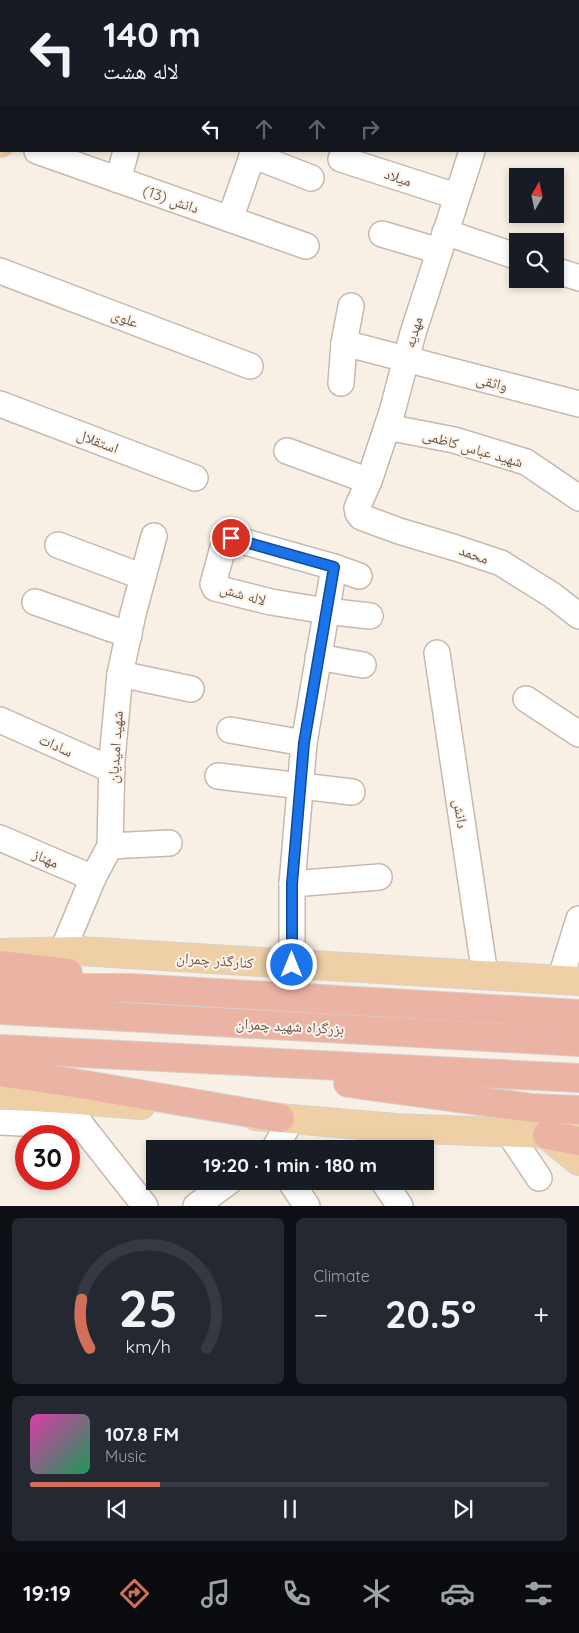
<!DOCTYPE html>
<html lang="en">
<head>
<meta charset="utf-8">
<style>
	:root { --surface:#171b24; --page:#242831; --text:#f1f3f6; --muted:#9ea1a6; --line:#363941; --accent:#d26f5a }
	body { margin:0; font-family:Quicksand,"Noto Naskh Arabic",sans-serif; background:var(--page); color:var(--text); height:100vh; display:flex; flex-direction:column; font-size:19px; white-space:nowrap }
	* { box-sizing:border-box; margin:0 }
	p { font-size:16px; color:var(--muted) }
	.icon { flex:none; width:28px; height:28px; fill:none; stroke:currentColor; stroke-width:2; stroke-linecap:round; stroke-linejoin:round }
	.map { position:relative; height:1206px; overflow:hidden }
	.side { display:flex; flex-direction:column; gap:12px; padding:12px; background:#0d0f14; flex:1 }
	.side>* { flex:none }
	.guide { position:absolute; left:0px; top:0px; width:580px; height:152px; box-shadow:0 2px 8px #0003; background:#171b24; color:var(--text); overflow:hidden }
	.needle { width:32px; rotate:9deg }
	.buttons { position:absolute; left:509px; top:168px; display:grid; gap:10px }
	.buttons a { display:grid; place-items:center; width:55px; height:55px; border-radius:0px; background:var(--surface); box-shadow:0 2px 8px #0003; font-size:25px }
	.speed { position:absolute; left:15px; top:1125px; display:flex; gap:10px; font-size:25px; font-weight:700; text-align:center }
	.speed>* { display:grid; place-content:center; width:65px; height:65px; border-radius:50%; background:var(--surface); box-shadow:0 2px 8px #0003; line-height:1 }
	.speed .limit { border:8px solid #d22; background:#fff; color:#111 }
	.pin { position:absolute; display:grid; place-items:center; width:42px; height:42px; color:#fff; margin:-21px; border:2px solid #fff; border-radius:50%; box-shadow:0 1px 5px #0007 }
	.me { position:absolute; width:55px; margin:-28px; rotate:0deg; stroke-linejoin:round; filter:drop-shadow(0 0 4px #0008) }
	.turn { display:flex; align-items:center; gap:18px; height:105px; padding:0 20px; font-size:22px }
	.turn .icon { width:65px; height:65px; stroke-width:2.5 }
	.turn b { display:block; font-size:35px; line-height:42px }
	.lanes { display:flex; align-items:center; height:48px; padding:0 20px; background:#0003; justify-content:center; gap:25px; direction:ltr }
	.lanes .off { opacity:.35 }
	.big { font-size:38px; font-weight:700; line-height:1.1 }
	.side .tile { flex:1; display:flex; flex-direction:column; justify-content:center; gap:8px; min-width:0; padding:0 18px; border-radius:8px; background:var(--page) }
	.side .dial { align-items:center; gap:0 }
	.dial svg { height:130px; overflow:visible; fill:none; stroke:var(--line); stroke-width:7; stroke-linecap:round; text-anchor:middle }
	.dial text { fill:var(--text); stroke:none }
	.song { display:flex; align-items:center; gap:15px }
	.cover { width:60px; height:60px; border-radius:8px; background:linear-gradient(135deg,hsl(320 70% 55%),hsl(150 70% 35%)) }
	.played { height:5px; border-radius:2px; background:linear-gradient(90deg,var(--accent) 25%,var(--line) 25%) }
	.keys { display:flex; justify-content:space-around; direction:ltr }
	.heat { display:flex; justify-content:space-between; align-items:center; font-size:28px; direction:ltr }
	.side .tiles { flex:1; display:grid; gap:12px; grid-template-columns:1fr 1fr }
	.tile:last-child { grid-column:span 2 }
	.trip { position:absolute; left:146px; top:1140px; width:288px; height:50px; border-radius:0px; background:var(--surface); box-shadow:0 2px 8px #0003; font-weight:700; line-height:50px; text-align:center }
	.menu { display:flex; height:80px; justify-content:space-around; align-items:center; background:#090b0e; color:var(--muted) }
	.menu .icon { width:35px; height:35px }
	.menu .selected { color:var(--accent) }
	.menu b { font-size:22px; color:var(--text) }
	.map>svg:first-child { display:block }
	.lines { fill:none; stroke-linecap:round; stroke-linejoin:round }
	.minor-casing { stroke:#c8b8ad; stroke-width:28 }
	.major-casing { stroke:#d6d0cd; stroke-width:30 }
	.highway-casing { stroke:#d6d0cd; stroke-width:30 }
	.minor { stroke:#fff; stroke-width:25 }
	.major { stroke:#efd0a6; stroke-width:28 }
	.highway { stroke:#ebb3a4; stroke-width:28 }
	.route-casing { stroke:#114b97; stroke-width:12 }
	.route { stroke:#1a73e8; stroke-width:9 }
	.labels { text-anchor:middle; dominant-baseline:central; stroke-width:4; stroke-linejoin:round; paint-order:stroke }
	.street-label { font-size:15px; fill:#6e584e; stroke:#fcf4ea }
</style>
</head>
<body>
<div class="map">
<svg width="579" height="1206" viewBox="0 0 579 1206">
	<rect width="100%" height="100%" fill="#f9f0e5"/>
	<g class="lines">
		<defs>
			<g id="minor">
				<path d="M37 151 306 246"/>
				<path d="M472 151 413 333 392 412 369 481 357 508 358 513 361 517 399 531 456 548 501 563 552 595 579 616"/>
				<path d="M252 155 311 178"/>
				<path d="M341 159 456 196"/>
				<path d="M118 180 126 151"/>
				<path d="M230 219 254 151"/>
				<path d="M445 232 518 257"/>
				<path d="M382 234 439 251"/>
				<path d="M555 270 579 278"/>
				<path d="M0 271 250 366"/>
				<path d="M351 306 344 343 579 404"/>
				<path d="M341 383 344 343"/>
				<path d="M0 404 195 478"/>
				<path d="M387 427 454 440 526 462 579 498"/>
				<path d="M287 451 369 481"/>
				<path d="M58 545 143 577"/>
				<path d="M359 576 334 567 231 538 225 540 213 584 215 588 271 602 326 611 370 616"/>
				<path d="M35 602 129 635"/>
				<path d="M437 653 485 975"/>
				<path d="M318 657 363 665"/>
				<path d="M120 674 191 689"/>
				<path d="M526 699 579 734"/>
				<path d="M0 720 112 770"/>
				<path d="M230 730 304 743"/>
				<path d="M218 776 352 792"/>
				<path d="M0 838 93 878"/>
				<path d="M110 846 169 843"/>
				<path d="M292 884 379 877"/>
				<path d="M62 952 93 878 110 846 112 759 120 674 133 614 154 536"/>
				<path d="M292 965V884L304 743 334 567"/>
				<path d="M560 980 579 919"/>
				<path d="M64 1099 82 1126 145 1206"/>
				<path d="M0 1122 82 1126"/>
				<path d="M509 1133 539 1178"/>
				<path d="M274 1149 292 1119"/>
				<path d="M290 1181 307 1206"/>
				<path d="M385 1184 400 1206"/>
				<path d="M196 1206 230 1181"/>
			</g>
			<g id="major">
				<path d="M373 0 375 1"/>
				<path d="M19 1 20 0"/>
				<path d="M64 1 65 0"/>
				<path d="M0 47 1 44"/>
				<path d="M0 143 1 140"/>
				<path d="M0 953 79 951 579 981"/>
				<path d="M0 1094 141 1105"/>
				<path d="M256 1116 396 1128 572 1135"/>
				<path d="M547 1135 579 1161"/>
			</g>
			<g id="highway">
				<path d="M0 965 68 973"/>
				<path d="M0 988H131L579 1014"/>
				<path d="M0 1010 579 1042"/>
				<path d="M0 1049 579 1078"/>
				<path d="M0 1072 68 1082 280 1118"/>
				<path d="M348 1083 532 1108 579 1110"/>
				<path d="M547 1135 579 1141"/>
			</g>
		</defs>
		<use href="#minor" class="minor-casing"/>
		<use href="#major" class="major-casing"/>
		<use href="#highway" class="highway-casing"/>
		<use href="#minor" class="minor"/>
		<use href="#major" class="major"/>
		<use href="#highway" class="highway"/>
	</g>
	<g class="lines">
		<defs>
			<path id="route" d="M231 538 334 567 304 743 292 884V965"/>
		</defs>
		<use href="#route" class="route-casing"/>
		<use href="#route" class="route"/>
	</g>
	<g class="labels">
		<g class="street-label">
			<text transform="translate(398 177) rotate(18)">میلاد</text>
			<text transform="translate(171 199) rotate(19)">دانش (13)</text>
			<text transform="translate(125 318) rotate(21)">علوی</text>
			<text transform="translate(413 332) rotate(-74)">مهدیه</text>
			<text transform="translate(492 382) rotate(14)">واثقی</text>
			<text transform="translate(98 441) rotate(21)">استقلال</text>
			<text transform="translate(473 448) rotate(16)">شهید عباس کاظمی</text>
			<text transform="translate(474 554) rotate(19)">محمد</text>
			<text transform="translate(243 594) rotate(16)">لاله شش</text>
			<text transform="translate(56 745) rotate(24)">سادات</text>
			<text transform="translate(115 747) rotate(-86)">شهید امیدیان</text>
			<text transform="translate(461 814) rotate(82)">دانش</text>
			<text transform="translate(46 858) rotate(24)">مهناز</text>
			<text transform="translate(215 960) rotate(4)">کنارگذر چمران</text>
			<text transform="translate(290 1026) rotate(3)">بزرگراه شهید چمران</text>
		</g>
	</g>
</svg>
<div class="buttons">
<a><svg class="needle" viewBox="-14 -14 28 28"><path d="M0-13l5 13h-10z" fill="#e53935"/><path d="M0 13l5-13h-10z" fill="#9ea1a6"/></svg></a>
<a><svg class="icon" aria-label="search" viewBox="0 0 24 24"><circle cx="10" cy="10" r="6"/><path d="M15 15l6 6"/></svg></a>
</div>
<div class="speed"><div class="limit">30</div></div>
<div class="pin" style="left:231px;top:538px;background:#d93025"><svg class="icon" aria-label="arrive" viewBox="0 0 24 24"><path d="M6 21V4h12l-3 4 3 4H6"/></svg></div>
<svg class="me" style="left:292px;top:965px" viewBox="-20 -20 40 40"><circle r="17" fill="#1a73e8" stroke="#fff" stroke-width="3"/><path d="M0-11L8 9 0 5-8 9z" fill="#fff"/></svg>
<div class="trip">19:20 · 1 min · 180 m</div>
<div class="guide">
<div class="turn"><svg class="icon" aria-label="left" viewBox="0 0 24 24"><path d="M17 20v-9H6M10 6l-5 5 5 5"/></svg><div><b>140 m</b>لاله هشت</div></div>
<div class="lanes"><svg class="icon" aria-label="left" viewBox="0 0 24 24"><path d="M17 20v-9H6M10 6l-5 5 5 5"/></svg><svg class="icon off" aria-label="ahead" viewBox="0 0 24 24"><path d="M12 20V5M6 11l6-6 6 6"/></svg><svg class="icon off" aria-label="ahead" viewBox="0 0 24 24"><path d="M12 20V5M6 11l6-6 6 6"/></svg><svg class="icon off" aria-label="right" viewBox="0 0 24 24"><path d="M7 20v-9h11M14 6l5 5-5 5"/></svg></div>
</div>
</div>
<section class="side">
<div class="tiles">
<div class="tile dial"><svg viewBox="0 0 100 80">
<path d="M14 69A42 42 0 1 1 86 69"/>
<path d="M14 69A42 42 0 0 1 9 39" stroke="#d26f5a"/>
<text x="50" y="56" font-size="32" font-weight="700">25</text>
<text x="50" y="72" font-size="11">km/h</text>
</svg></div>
<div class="tile"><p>Climate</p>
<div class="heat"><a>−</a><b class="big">20.5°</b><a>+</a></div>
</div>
<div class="tile">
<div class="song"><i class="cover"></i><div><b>107.8 FM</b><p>Music</p></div></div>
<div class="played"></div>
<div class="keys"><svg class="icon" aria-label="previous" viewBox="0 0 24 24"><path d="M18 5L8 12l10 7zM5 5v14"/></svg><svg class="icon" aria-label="pause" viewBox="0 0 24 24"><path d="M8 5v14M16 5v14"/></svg><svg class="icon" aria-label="next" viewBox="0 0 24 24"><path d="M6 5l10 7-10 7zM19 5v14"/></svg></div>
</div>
</div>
</section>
<nav class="menu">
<b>19:19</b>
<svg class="icon selected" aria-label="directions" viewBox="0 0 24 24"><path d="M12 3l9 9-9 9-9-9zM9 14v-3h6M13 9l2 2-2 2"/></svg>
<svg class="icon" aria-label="music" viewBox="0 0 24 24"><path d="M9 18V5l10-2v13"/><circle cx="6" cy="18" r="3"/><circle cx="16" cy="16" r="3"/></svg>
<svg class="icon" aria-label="phone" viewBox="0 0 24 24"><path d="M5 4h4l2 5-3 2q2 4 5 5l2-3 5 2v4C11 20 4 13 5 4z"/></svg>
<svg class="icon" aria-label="climate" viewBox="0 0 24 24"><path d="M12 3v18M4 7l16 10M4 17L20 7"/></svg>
<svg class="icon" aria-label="car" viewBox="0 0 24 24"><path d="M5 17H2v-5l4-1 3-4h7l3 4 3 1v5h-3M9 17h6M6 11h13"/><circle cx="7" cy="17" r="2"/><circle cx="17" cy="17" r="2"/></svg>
<svg class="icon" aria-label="filters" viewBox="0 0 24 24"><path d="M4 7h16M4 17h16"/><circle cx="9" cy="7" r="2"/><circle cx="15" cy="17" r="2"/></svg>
</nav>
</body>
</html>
